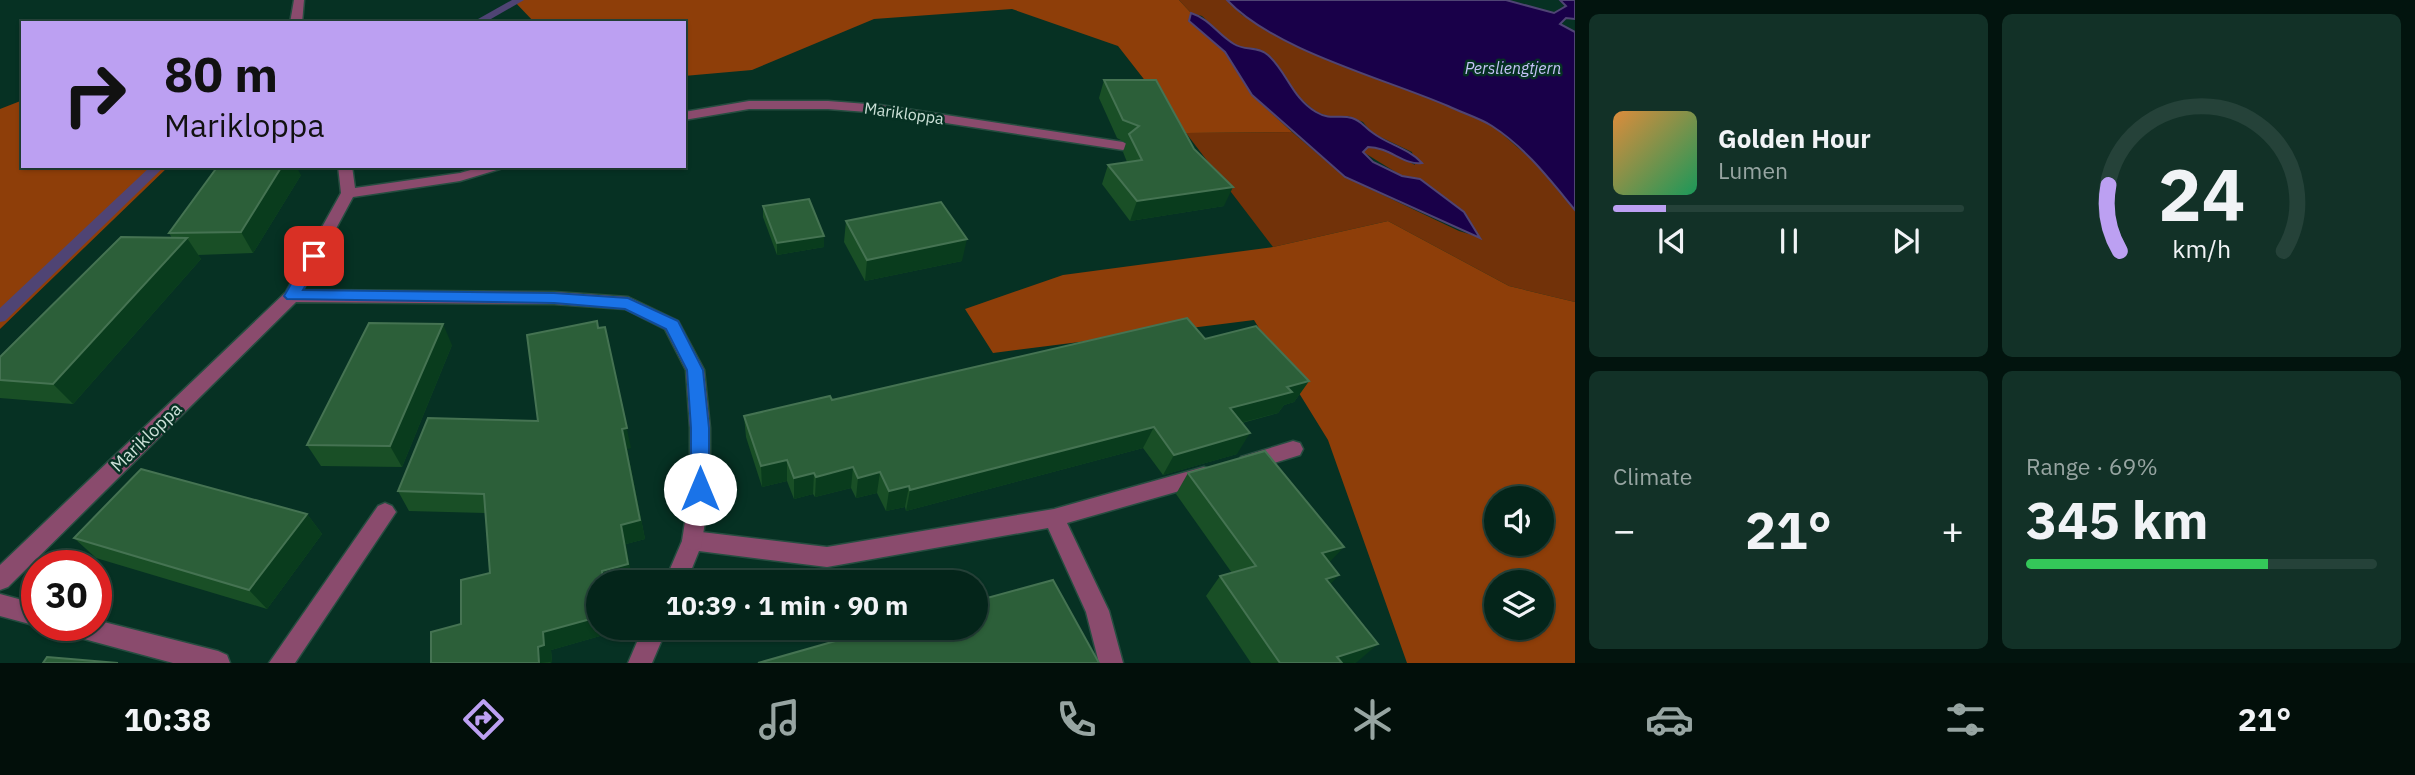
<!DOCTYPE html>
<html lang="en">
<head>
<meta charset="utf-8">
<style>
	:root { --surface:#04251a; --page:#123127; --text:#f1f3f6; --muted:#97a5a2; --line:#254239; --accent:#bca0f2 }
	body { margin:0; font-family:"IBM Plex Sans",sans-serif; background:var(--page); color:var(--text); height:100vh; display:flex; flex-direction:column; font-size:26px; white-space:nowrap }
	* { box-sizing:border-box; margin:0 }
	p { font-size:23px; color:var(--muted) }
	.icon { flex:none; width:38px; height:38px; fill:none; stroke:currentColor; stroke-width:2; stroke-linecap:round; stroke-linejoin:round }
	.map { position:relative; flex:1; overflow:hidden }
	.panel { display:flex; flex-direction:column; gap:14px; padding:14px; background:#02140e; width:840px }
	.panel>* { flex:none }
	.top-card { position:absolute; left:21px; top:21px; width:665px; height:147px; border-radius:0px; box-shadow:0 2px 5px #0004,0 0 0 2px var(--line); background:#bca0f2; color:#111; overflow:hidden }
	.tools { position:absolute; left:1484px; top:486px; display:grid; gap:14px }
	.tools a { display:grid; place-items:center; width:70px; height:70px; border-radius:50%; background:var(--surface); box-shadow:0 2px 5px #0004,0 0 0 2px var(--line); font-size:35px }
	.speed { position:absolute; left:21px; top:550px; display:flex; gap:14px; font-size:35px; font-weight:700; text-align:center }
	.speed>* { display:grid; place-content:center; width:91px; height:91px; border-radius:50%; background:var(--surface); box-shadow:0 2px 5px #0004,0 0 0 2px var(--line); line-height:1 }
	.speed .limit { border:10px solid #d22; background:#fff; color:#111 }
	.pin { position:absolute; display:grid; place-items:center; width:60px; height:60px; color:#fff; margin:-30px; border-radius:14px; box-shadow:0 4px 10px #0006 }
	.me { position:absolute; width:77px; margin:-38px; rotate:0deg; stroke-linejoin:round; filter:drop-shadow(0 0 5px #0008) }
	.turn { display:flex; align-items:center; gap:24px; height:147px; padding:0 28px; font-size:32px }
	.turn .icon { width:91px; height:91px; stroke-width:2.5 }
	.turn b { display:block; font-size:49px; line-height:60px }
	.big { font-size:52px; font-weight:700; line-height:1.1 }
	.panel .tile { flex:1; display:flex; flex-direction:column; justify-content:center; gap:10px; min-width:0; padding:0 24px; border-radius:10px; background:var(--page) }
	.panel .dial { align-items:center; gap:0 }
	.dial svg { height:182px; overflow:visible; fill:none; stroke:var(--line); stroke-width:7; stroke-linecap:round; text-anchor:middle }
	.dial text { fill:var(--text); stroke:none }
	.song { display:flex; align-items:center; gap:21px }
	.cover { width:84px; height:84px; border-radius:10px; background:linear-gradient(135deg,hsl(30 70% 55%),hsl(150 70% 35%)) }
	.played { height:7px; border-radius:4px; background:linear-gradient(90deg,var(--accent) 15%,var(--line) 15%) }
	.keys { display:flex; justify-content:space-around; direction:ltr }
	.heat { display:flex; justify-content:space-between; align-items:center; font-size:38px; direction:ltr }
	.charge { height:10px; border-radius:5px; background:linear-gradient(90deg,#34c759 69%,var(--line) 0) }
	.panel .tiles { flex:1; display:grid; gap:14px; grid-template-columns:repeat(2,1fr) }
	.trip { position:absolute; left:586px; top:570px; width:402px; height:70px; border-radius:35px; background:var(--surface); box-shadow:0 2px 5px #0004,0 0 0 2px var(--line); font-weight:700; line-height:70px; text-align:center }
	.tab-bar { display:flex; height:112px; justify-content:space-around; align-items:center; background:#020f0a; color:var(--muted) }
	.tab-bar .icon { width:49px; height:49px }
	.tab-bar .active { color:var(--accent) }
	.tab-bar b { font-size:32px; color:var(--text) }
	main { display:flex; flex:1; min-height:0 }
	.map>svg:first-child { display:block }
	.green { fill:#723209 }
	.forest { fill:#8e3e09; fill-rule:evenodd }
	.water { fill:#190049; stroke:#4f4474; stroke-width:2 }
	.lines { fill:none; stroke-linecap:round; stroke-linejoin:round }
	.stream { fill:#4f4474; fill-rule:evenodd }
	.service-casing { stroke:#264d40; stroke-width:3 }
	.minor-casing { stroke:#264d40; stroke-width:3 }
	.service { fill:#8a4b6d; fill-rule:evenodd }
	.minor { fill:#8a4b6d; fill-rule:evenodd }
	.wall { fill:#194f26 }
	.shaded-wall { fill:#093c1d }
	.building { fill:#2c5f39; stroke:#457352; stroke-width:2 }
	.route { fill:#1a73e8; stroke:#114b97; stroke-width:2 }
	.labels { text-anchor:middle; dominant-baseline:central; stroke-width:5; stroke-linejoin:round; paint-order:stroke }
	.far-water-label { font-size:16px; font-style:italic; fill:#c6c3f8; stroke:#063123 }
	.far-street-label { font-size:16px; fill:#cce1d8; stroke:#063123 }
	.street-label { font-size:18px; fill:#cce1d8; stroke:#063123 }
</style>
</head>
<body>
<main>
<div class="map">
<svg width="1575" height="663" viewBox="0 0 1575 663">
	<rect width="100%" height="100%" fill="#063123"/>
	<path class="green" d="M1179 0H1227L1242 15 1492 125 1539 166 1575 210V302L1509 286 1388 221 1273 247 1186 133 1292 132 1345 177 1459 231 1479 237 1464 212 1420 179 1402 176 1363 152 1368 147H1382L1415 165 1412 152 1372 133 1363 122 1348 116 1336 119 1316 112 1292 91 1269 56 1255 48 1246 49 1232 44 1202 16 1191 13Z"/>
	<g class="forest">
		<path d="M513 0H1179L1191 13 1190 21 1225 52 1252 95 1292 132 1186 133 1118 46 1012 9 874 19 752 70 684 76V23H535Z"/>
		<path d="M23 100V166H169L0 329V109Z"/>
		<path d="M1388 221 1509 286 1575 302V663H1407L1328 440 1254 320 993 353 965 309 1063 275 1273 247ZM1496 499H1542V544H1496ZM1496 583H1542V628H1496Z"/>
	</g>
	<g class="water">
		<path d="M1227 0H1506L1554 13 1566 6 1560 0H1575V19L1566 18 1560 24 1575 32V210C1550 180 1526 148 1492 126 1480 118 1462 113 1448 106 1383 78 1274 50 1227 0Z"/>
		<path d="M1191 13C1210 19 1218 35 1234 44 1245 51 1258 46 1268 55 1287 72 1292 98 1316 112 1331 121 1339 114 1352 118 1362 121 1364 127 1373 133 1389 145 1408 148 1422 163 1405 166 1389 147 1368 147L1363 152 1373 162 1402 176 1420 179 1464 212 1480 238 1345 177 1252 95 1225 52 1189 21Z"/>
	</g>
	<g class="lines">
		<g class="stream">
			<path d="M512 0H524L484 23H471Z"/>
			<path d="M151 166H165L5 321 0 322V308Z"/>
		</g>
		<defs>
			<g id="service">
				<path d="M1293 441 1300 443 1303 449 1300 455 1248 471 1241 469 1238 463 1241 457Z"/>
				<path d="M1204 467 1211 470 1214 476 1211 482 1067 523 1109 611 1123 663H1099L1086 612 1048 528 827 567 699 551 686 583H664L685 534 693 531 827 547 1054 509Z"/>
				<path d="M385 503 392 506 396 512 392 518 295 663H269L378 506Z"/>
				<path d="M0 594 37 604V625H40L37 626 0 616Z"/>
				<path d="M96 620 218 651 227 655 230 663H173L73 636 65 633 61 625H96Z"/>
				<path d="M643 628H667L652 663H628Z"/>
			</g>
			<g id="minor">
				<path d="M294 0H304L302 23H290Z"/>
				<path d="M749 101H828L880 105 1123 142 1130 146 1123 150 880 113 828 109H749L684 120V112Z"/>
				<path d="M338 166H352L355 188 460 173 485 166H510L460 181 353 197 303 290 554 292 628 297 678 321 704 370 710 428V489L701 548 693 551 685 548 682 541 690 489V428L686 370 665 329 625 309 554 304 296 302 8 587 0 590V565L286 292 341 193Z"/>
			</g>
		</defs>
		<use href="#service" class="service-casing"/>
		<use href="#minor" class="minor-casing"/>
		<use href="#service" class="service"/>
		<use href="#minor" class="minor"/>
	</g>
	<g class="wall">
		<path d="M1104 80 1224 206 1130 221 1102 184 1108 165 1127 162 1123 152 1126 143 1117 138 1099 98Z"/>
		<path d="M301 175 253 253 198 255 201 259 73 404 0 398V357L172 238 169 233Z"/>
		<path d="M763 206 824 247 777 255 763 217Z"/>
		<path d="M846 221 962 261 865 281 844 242Z"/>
		<path d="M1205 339 1309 381 1294 402 1284 405 1278 413 1242 423 1237 454 1163 475 1143 448 906 511 905 507 886 511 877 493 856 498 851 488 815 497 813 494 794 499 787 481 762 487 746 437 744 416 832 400Z"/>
		<path d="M452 345 402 467 321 466 307 445Z"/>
		<path d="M631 448 627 449 645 539 626 544 598 583 614 632 551 650 552 662 550 663H431L461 624 490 573 485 513 409 511 398 491Z"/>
		<path d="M1188 473 1329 562 1331 584 1357 662 1353 663H1251L1206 596 1220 576 1232 573 1176 494Z"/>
		<path d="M307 514 322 534 267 609 96 558 74 538Z"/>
	</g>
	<g class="shaded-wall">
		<path d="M282 166H296L301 175 253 253 241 232Z"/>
		<path d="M1233 187 1224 206 1130 221 1137 201Z"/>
		<path d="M824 236V247L777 255V243Z"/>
		<path d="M187 238 201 259 73 404 53 384Z"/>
		<path d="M967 239 962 261 865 281 867 260Z"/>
		<path d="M443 324 452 345 402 467 390 446Z"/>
		<path d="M605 327 631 448 627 449 645 539 626 544 633 583H603L602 571 621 525 622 429Z"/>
		<path d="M1309 381 1294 402 1284 405 1278 413 1217 429 1230 408 1287 387Z"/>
		<path d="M1154 427 1143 448 906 511 910 490Z"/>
		<path d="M1250 433 1237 454 1163 475 1174 455Z"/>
		<path d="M787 460V481L762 487 761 466Z"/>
		<path d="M853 467 851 488 815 497 816 477Z"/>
		<path d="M880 472 877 493 856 498 858 478Z"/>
		<path d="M814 473 813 494 794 499V478Z"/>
		<path d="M909 486 905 507 886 511 889 491Z"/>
		<path d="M307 514 322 534 267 609 249 590Z"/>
		<path d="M1344 547 1326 566 1322 553Z"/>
		<path d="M1339 575 1321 594 1326 579Z"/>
		<path d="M598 617V628H614V632L551 650 552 662 538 663V647L543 632Z"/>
		<path d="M1378 644 1357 662 1353 663H1331L1337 657Z"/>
	</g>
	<g class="building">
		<path d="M1104 80H1156L1194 149 1233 187 1137 201 1108 165 1142 160 1129 134 1139 126 1123 120Z"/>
		<path d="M218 166H282L241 232 169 233Z"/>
		<path d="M809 199 824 236 777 243 763 206Z"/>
		<path d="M941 202 967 239 867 260 846 221Z"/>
		<path d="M121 237 187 238 53 384 0 380V357Z"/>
		<path d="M1187 318 1205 339 1256 326 1309 381 1287 387 1292 392 1230 408 1250 433 1174 455 1154 427 910 490 909 486 889 491 880 472 858 478 853 467 816 477 814 473 794 478 787 460 761 466 744 416 830 396 832 400Z"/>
		<path d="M597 321 598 328 605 327 627 428 622 429 640 520 621 525 628 564 602 571 603 583H598V617L543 632 544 645 538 647 539 663H431V632L461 624V580L490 573 484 494 398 491 428 418 538 421 527 335Z"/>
		<path d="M369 323 443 324 390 446 307 445Z"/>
		<path d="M1265 451 1344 547 1322 553 1339 575 1326 579 1378 644 1337 657 1342 663H1280L1220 576 1256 566 1188 473Z"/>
		<path d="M141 469 307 514 249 590 74 538Z"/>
		<path d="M1053 580 1099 663H758L881 628H976V601Z"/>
		<path d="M47 657 118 663H43Z"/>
	</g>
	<path class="route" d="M314 251 322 256 303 290 554 293 628 298 678 321 703 370 709 428V489L707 495H693L691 489V428L687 370 666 329 625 309 554 303 287 299 284 296 309 253Z"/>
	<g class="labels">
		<g class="far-water-label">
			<text x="1513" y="68">Persliengtjern</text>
		</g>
		<g class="far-street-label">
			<text transform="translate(904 113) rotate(8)">Marikloppa</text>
		</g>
		<g class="street-label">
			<text transform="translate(146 437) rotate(-44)">Marikloppa</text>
		</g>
	</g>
</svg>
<div class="tools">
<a><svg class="icon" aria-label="sound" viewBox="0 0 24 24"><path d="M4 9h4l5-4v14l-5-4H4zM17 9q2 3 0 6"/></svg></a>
<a><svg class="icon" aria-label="layers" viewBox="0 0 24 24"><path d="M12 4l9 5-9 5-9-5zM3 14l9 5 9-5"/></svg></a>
</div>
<div class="speed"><div class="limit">30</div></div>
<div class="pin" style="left:314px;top:256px;background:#d93025"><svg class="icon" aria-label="arrive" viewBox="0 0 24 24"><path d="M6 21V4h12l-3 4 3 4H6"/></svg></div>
<svg class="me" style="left:700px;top:489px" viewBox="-20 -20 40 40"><circle r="19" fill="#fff"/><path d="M0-13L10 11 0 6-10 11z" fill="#1a73e8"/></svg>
<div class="trip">10:39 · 1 min · 90 m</div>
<div class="top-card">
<div class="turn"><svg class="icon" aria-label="right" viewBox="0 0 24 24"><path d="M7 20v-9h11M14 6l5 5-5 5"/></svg><div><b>80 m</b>Marikloppa</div></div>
</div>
</div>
<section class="panel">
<div class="tiles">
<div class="tile">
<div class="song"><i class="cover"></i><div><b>Golden Hour</b><p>Lumen</p></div></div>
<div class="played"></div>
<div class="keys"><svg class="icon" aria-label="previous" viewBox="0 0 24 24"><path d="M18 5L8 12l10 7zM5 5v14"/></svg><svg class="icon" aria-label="pause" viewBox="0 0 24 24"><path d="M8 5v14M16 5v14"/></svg><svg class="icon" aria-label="next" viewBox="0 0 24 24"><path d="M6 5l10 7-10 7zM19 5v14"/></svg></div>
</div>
<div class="tile dial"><svg viewBox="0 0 100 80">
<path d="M14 69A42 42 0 1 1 86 69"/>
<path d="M14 69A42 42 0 0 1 9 40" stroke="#bca0f2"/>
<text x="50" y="56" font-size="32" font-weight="700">24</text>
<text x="50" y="72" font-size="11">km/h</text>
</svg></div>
<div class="tile"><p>Climate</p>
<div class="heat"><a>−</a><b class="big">21°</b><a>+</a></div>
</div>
<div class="tile"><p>Range · 69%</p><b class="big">345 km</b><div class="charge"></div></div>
</div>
</section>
</main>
<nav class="tab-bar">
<b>10:38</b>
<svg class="icon active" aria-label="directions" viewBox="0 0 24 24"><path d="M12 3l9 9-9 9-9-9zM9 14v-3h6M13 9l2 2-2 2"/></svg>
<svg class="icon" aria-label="music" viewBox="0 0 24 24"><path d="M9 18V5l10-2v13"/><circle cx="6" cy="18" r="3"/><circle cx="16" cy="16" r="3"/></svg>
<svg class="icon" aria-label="phone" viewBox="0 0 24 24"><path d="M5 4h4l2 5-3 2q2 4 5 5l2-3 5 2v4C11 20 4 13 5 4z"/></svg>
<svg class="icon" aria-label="climate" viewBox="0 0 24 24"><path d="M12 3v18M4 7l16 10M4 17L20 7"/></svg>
<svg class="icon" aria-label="car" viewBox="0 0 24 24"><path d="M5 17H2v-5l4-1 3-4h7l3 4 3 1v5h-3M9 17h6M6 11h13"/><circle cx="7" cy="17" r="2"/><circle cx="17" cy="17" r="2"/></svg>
<svg class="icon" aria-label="filters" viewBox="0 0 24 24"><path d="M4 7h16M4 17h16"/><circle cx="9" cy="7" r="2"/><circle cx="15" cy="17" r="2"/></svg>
<b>21°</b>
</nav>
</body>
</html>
